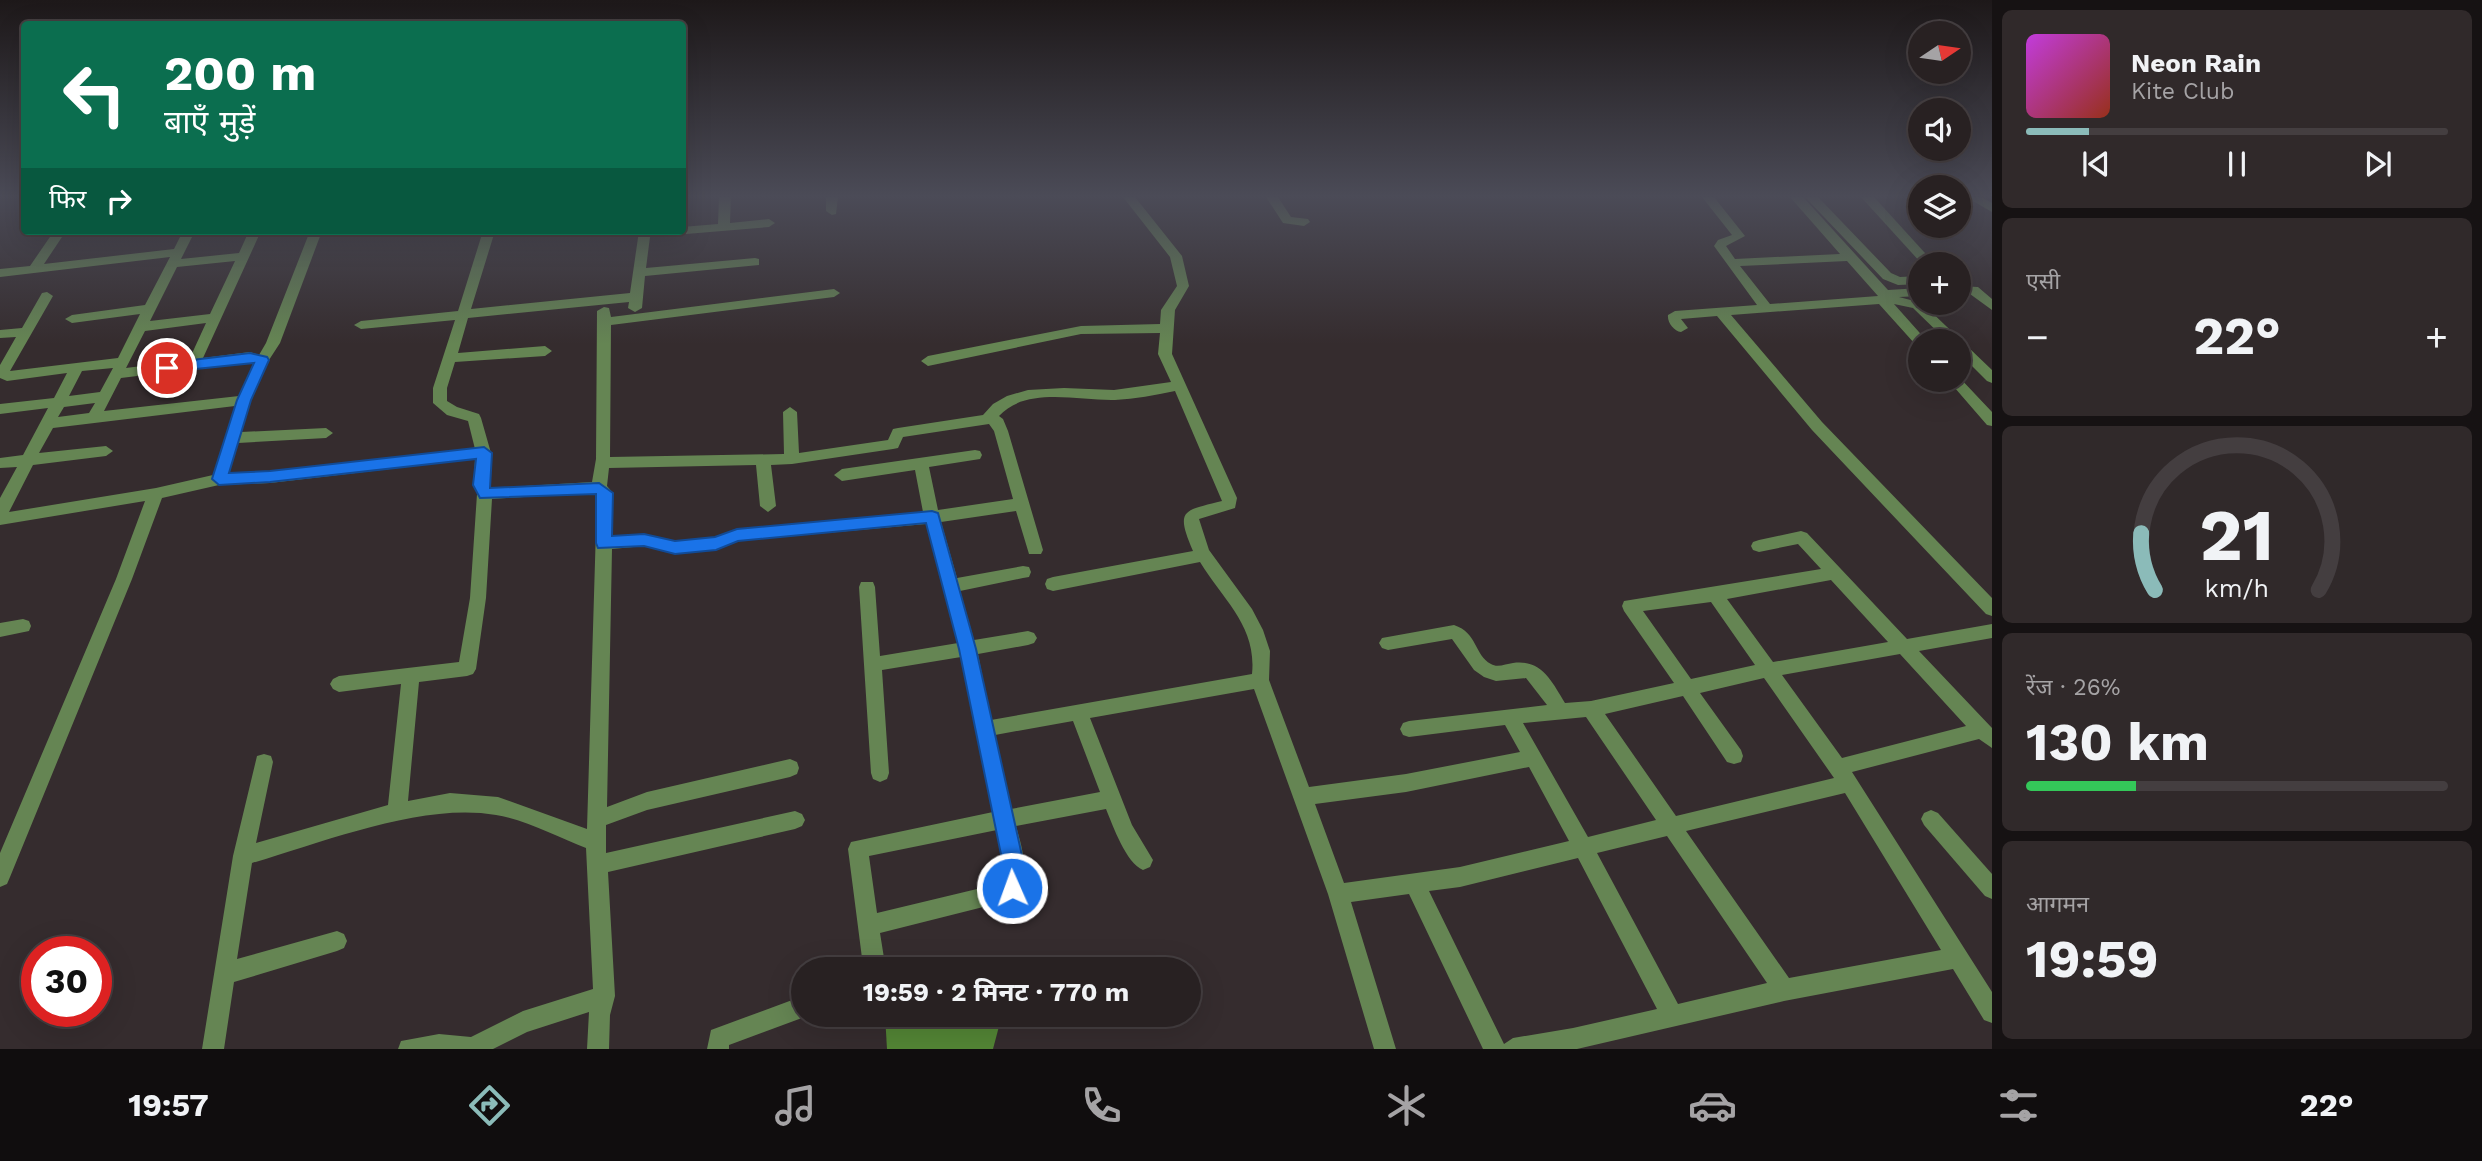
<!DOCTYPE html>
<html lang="hi">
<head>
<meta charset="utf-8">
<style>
	:root { --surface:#282122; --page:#30292a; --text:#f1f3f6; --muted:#a5a3a5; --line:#443e40; --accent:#8bbbb9 }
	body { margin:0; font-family:"Work Sans","Noto Sans Devanagari",sans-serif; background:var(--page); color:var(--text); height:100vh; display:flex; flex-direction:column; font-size:26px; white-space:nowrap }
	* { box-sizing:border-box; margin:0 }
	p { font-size:23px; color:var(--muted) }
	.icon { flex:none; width:38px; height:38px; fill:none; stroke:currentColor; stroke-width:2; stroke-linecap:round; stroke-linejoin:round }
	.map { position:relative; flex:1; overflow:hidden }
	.panel { display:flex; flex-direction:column; gap:10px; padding:10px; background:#161213; width:490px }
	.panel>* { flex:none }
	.guide { position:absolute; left:21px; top:21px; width:665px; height:214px; border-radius:7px; box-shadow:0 7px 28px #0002,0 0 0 2px var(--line); background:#0b6e4f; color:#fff; overflow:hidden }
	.needle { width:46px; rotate:77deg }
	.controls { position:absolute; left:1908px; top:21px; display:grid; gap:14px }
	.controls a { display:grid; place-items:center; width:63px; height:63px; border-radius:50%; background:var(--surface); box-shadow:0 7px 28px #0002,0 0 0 2px var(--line); font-size:35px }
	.speed { position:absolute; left:21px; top:936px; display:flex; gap:14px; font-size:35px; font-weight:700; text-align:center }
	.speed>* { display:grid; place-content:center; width:91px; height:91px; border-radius:50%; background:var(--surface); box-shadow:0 7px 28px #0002,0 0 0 2px var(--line); line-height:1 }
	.speed .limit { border:10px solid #d22; background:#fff; color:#111 }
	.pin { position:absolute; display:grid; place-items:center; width:60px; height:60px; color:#fff; margin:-30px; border:4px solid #fff; border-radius:50%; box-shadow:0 2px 7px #0007 }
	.me { position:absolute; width:77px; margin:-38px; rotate:358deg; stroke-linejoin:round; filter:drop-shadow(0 0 5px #0008) }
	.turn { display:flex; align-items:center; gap:24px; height:147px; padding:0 28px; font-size:32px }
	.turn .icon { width:91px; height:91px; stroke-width:2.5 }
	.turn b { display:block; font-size:49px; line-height:60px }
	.then { display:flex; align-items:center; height:66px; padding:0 28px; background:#0003; gap:14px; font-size:26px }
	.big { font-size:52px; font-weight:700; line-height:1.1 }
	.panel .card { flex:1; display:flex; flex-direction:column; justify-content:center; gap:10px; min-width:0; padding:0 24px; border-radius:10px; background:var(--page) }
	.panel .dial { align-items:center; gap:0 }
	.dial svg { height:182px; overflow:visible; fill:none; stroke:var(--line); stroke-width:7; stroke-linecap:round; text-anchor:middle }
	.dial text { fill:var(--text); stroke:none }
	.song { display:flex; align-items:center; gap:21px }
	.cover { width:84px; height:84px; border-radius:10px; background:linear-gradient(135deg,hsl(290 70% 55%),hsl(10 70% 35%)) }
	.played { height:7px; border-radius:4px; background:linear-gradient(90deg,var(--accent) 15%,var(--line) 15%) }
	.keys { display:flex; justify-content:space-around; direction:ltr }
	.heat { display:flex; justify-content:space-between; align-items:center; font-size:38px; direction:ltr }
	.charge { height:10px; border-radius:5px; background:linear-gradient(90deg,#34c759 26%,var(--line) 0) }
	.trip { position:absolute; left:791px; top:957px; width:410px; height:70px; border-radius:35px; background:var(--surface); box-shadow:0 7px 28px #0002,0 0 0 2px var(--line); font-weight:700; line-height:70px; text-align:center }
	.tab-bar { display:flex; height:112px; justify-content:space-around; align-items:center; background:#100d0e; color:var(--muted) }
	.tab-bar .icon { width:49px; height:49px }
	.tab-bar .current { color:var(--accent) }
	.tab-bar b { font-size:32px; color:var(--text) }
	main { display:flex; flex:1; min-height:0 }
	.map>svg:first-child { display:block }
	.water { fill:#538535 }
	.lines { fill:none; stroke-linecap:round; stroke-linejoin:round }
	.minor { fill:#658553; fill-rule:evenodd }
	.route { fill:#1a73e8; stroke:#114b97; stroke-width:2 }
</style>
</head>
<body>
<main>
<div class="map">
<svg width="1992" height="1049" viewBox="0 0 1992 1049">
	<rect width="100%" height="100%" fill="#352c2e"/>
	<path class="water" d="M885 1015H1002L993 1049H887Z"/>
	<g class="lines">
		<g class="minor">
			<path d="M719 197H731L730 223 769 219 775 223 769 227 650 237 646 268 755 258 759 259V265L645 276 642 308 635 312 628 308 629 302 468 318 458 353 545 346 552 351 545 356 455 362 447 388V401L457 407 479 414 481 418 491 453 489 469 490 488 592 482 596 459 597 311 604 307 609 308 611 317 834 289 840 293 834 297 611 325 610 457 784 454 783 412 790 407 797 412 799 453 888 440 893 429 898 428 983 415 993 404 1007 396 1028 390 1064 388 1114 390 1171 382 1158 354 1160 333 1081 334 928 366 921 361 928 356 1081 326 1160 324 1161 310 1177 286 1170 257 1123 197H1135L1182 256 1189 286 1175 310 1172 354 1237 498 1235 508 1199 519 1209 550 1252 609 1263 630 1270 651 1269 680 1309 787 1406 774 1520 752 1505 725 1409 737 1403 735 1400 729 1403 723 1409 721 1547 705 1526 678 1496 681 1484 677 1474 670 1452 639 1388 650 1382 648 1379 643 1382 638 1454 625C1478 633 1474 655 1491 664 1497 668 1506 664 1513 663 1542 659 1552 682 1565 703L1591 701 1674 683 1624 611 1622 606 1624 601 1821 569 1798 544 1759 552 1753 550 1751 546 1753 542 1759 540 1801 531 1807 533 1907 639 1992 624V638L1919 651 1992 728V748L1979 739 1852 772 1992 992V1023L1984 1020 1953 969 1784 1001 1577 1049H1483L1409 894 1351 902 1396 1049H1374L1328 894 1254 689 1090 718 1132 825 1153 860 1150 867 1143 870C1126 863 1113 826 1106 809L1016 826C1023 851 1031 876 1015 899L880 933 884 958 879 970H858L862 958 848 849 851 842 993 812 961 657 882 670 889 773 887 779 880 782 873 779 871 773 859 587 861 582H873L875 587 880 656 958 643 926 524 738 541 716 549 691 553H675L644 546 612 549 607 807 647 792 790 759 797 762 799 768 797 774 790 777 647 810 606 825V853L795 811 802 814 805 820 802 826 795 829 608 872 615 996 610 1015 609 1049H587L589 1012 527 1032 493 1049H398L401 1041 439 1034 471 1037 523 1011 593 989 586 848C560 838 523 819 496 815 423 802 324 842 252 863L237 959 337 931 344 934 347 941 344 948 337 951 234 982 224 1049H202L233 856 257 756 264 754 271 756 273 762 256 843 388 805 401 684 339 692 333 689 330 684 333 679 339 676 459 662 470 598 477 494 474 477 475 459 270 483 219 485 162 498 132 579 10 877 7 884 0 887V853L116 579 145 501 0 525V498L17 467 0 468V458L23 455 48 408 0 414V404L54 398 67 373 7 381 0 378V365L16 337 0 338V330L22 328 42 293 47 292 53 296 10 371 118 358 140 314 72 323 65 319 72 315 145 305 170 257 0 277V269L30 266 54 231H66L44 264 174 249 183 231H195L181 259 239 253 249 231H261L203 358 250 352 259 355 266 343 310 231H322L280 343 269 360 251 400 241 432 326 428 333 433 326 438 238 443 228 473 270 471 475 449 468 421 447 415 433 403V388L455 320 361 329 354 325 361 321 458 311 483 231H495L471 309 630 293 639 231H682V227L718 224ZM235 261 210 314 150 321 177 267ZM206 323 189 360 126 368 145 331ZM250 362 254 363 239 396 104 411 121 378ZM113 368 100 392 69 396 82 371ZM1175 391 1222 501C1183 511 1175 509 1193 551L1053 577 1047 579 1045 584 1047 589 1053 591 1200 562C1223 600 1257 626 1252 674L991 720 978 654 1028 645 1034 643 1037 638 1034 633 1028 631 974 640 960 591 1023 578 1029 577 1031 572 1029 567 1023 566 957 578 941 522 1016 511 1029 554H1041L1043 550 1008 431 1003 419 999 416C1026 386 1079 401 1115 400 1135 399 1155 395 1175 391ZM95 403 89 413 58 417 64 407ZM235 406 213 475 156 488 9 512 33 465 106 456 113 451 106 446 39 453 53 428ZM989 424 994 431 1013 499 938 510 929 467 980 459 982 455 980 451 975 450 842 469 834 475 842 481 915 470 923 512 737 529 715 537 691 541H675L644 534 612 536 613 493 607 486 609 468 756 465 760 506 768 512 776 506 771 465 792 464 893 449 898 448 903 437ZM587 493 597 495 587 829 498 797 450 793 408 801 419 682 467 676 473 674 476 669 486 598 492 499ZM1831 580 1888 642 1773 662 1727 599ZM1711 602 1755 665 1691 679 1643 611ZM1900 654 1966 726 1842 758 1782 675ZM1764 678 1834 778 1676 816 1605 714 1683 696 1727 762 1734 764 1741 762 1743 756 1741 750 1700 693ZM1586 717 1656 820 1588 837 1523 723ZM1073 721 1100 792 1011 809 995 735ZM1529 767 1569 841 1460 867 1344 883 1315 804 1406 792ZM1845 793 1941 950 1789 978 1686 831ZM997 830 1005 867 1002 883 877 913 869 856ZM1667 836 1767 983 1678 1004 1597 853ZM1578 858 1657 1009 1573 1028 1513 1038 1504 1044 1429 891 1460 887Z"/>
			<path d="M826 197H838L836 214 832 215 826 211Z"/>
			<path d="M1266 197H1278L1291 217 1308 219 1310 222 1304 226 1283 223Z"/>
			<path d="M1702 197H1714L1745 236 1726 246 1735 259 1840 254 1790 197H1803L1888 290 1920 288V296L1899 297 1922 303 1992 370V383L1987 381 1958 352V341H1947L1913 308 1894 304 1927 341H1920V345L1915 344 1879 304 1731 315 1822 422 1992 598V616L1986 614 1812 430 1717 316 1681 319 1688 328 1681 332C1674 331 1667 322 1668 315L1675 311 1757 305 1714 246 1718 240 1732 235ZM1847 261 1878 296 1770 304 1740 266Z"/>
			<path d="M1805 197H1818L1891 273 1900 277 1920 276V284L1898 285 1883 279Z"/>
			<path d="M1861 197H1874L1935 264H1922Z"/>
			<path d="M1966 197H1981L1992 203V212Z"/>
			<path d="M1958 286 1978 287 1992 299V310L1970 294H1958Z"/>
			<path d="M1958 376 1992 412V426L1987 425 1948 380H1958Z"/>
			<path d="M23 619 29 621 31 626 29 631 0 637V623Z"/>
			<path d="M1931 810 1938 813 1992 874V899L1985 896 1924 825 1921 819 1924 813Z"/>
			<path d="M803 996V1015H810L729 1045V1049H707L711 1030Z"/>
		</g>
	</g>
	<linearGradient id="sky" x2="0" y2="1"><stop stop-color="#1d1819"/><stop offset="0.57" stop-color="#4b4b57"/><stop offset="1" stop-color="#4b4b57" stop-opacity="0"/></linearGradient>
	<rect width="1992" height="344" fill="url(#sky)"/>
	<path class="route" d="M250 353 267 357 269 360 251 400 229 473 270 471 484 447 492 453 490 488 599 483 613 493 612 536 644 534 675 541 715 537 737 529 932 511 938 513 976 649 1025 869 1019 895 1012 898 1005 895 1002 888 1004 869 959 649 926 523 738 541 716 550 675 554 644 546 598 548 596 543V494L480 498 473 485 476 459 270 482 219 485 212 479 237 400 254 363 167 372 160 368 167 363Z"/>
</svg>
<div class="controls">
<a><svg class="needle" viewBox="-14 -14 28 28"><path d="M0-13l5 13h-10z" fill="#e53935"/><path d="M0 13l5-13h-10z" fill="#a5a3a5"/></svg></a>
<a><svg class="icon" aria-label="sound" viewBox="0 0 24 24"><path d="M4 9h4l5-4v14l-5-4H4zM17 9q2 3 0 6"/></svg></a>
<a><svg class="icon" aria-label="layers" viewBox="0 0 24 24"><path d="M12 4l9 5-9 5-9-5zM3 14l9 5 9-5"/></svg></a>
<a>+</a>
<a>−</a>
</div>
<div class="speed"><div class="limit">30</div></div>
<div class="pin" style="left:167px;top:368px;background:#d93025"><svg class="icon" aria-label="arrive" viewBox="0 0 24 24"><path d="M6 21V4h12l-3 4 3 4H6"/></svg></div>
<svg class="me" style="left:1012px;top:888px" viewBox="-20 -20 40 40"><circle r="17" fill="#1a73e8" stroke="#fff" stroke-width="3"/><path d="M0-11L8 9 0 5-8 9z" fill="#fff"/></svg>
<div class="trip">19:59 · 2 मिनट · 770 m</div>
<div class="guide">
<div class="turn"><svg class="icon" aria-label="left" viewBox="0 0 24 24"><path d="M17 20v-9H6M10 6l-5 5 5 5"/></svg><div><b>200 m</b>बाएँ मुड़ें</div></div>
<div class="then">फिर<svg class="icon" aria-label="right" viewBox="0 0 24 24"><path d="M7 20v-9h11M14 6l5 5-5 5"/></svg></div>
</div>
</div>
<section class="panel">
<div class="card">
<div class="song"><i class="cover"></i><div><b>Neon Rain</b><p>Kite Club</p></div></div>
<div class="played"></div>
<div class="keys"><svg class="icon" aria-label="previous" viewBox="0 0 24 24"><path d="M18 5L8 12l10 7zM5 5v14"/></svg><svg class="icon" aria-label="pause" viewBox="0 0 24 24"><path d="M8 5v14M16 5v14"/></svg><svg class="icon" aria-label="next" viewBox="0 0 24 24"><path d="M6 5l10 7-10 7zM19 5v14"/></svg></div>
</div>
<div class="card"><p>एसी</p>
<div class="heat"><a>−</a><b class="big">22°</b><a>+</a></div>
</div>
<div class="card dial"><svg viewBox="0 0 100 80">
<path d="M14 69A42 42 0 1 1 86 69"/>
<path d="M14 69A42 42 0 0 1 8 44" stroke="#8bbbb9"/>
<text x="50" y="56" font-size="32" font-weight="700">21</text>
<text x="50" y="72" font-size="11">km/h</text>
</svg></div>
<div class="card"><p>रेंज · 26%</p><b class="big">130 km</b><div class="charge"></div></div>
<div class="card"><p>आगमन</p><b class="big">19:59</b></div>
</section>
</main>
<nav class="tab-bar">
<b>19:57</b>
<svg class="icon current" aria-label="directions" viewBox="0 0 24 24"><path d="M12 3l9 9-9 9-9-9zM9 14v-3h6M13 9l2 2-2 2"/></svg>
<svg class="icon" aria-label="music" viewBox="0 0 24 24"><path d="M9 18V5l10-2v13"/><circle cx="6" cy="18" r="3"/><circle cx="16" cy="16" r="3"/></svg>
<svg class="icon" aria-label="phone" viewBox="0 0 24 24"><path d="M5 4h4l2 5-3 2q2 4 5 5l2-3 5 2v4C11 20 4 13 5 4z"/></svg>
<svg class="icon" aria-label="climate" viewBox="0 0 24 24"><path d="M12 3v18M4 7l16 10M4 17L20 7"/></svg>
<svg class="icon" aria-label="car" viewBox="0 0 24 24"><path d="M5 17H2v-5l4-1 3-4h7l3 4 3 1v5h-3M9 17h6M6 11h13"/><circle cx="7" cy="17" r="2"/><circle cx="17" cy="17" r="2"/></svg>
<svg class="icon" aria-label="filters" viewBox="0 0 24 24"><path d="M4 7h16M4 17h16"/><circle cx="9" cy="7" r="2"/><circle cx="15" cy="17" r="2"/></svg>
<b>22°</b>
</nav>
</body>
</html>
